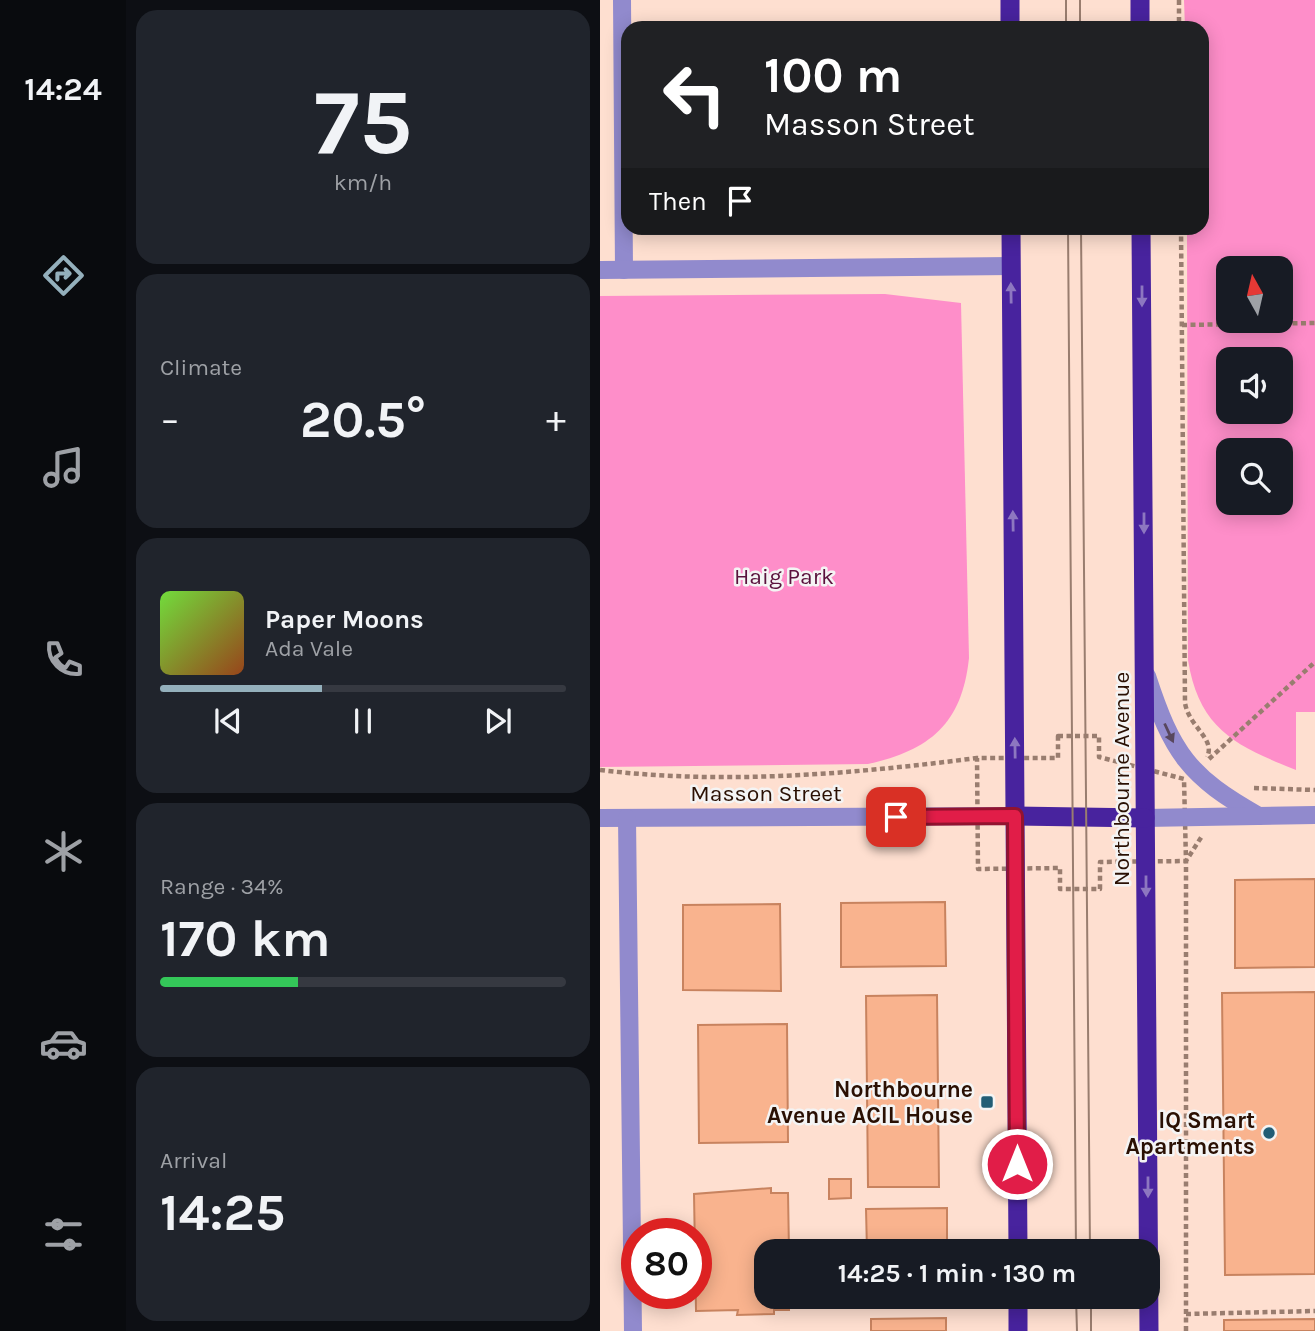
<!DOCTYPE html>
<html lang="en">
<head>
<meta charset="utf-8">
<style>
	:root { --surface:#171b24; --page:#20242c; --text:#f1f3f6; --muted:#9ea1a6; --line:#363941; --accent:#94b0bc }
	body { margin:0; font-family:Karla,sans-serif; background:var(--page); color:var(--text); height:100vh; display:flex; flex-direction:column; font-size:26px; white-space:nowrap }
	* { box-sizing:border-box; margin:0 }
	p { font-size:23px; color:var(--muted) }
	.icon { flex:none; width:38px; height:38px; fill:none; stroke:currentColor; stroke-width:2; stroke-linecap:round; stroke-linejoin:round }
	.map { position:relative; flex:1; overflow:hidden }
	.drawer { display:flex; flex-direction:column; gap:10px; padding:10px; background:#0d0f14; width:474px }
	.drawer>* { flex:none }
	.top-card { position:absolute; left:21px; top:21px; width:588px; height:214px; border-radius:21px; box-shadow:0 4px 18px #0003; background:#202124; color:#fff; overflow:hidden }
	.needle { width:46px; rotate:352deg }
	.tools { position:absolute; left:616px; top:256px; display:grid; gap:14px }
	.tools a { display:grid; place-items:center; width:77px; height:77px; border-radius:14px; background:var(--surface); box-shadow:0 4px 18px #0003; font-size:35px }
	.speed { position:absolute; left:21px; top:1218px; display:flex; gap:14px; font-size:35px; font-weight:700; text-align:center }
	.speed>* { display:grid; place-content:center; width:91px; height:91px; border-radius:50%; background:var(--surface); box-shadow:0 4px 18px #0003; line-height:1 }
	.speed .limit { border:10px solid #d22; background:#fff; color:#111 }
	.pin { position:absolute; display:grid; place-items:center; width:60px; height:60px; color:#fff; margin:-30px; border-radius:14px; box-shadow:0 4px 10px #0006 }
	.me { position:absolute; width:77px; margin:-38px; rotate:0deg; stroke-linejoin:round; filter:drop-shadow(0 0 5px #0008) }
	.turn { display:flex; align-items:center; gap:24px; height:147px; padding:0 28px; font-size:32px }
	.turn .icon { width:91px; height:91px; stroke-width:2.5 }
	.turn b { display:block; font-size:49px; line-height:60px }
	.then { display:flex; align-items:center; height:66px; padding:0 28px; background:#0003; gap:14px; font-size:26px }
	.big { font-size:52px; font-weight:700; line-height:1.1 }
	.drawer .widget { flex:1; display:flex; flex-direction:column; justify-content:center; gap:10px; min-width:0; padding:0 24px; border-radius:21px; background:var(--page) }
	.drawer .dial { align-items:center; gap:0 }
	.dial b { font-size:91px; line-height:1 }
	.song { display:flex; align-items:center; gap:21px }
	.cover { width:84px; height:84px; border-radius:10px; background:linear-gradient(135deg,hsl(100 70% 55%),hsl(20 70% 35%)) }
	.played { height:7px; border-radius:4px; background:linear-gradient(90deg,var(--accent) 40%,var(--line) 40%) }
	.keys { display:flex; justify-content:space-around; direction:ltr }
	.heat { display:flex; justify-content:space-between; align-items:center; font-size:38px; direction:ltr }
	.charge { height:10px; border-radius:5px; background:linear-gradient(90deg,#34c759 34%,var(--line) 0) }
	.trip { position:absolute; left:154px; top:1239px; width:406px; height:70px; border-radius:21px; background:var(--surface); box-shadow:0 4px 18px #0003; font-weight:700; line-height:70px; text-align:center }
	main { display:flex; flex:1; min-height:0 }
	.tab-bar { display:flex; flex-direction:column; width:126px; justify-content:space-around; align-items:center; background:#090b0e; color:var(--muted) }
	.tab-bar .icon { width:49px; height:49px }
	.tab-bar .active { color:var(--accent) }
	.tab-bar b { font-size:32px; color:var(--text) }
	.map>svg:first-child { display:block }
	.green { fill:#fe8ec9; fill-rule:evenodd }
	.building { fill:#f9b38e; stroke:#c8835f; stroke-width:2 }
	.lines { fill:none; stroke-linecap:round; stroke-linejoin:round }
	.path { stroke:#997d6f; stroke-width:4.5; stroke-dasharray:5 3.5; stroke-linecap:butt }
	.minor { stroke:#918acd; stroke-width:18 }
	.tertiary { stroke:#918acd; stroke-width:18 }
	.trunk { stroke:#48239e; stroke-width:19 }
	.tram { stroke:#997d6f; stroke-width:2 }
	.oneway { fill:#8d77c0 }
	.oneway2 { fill:#58475e }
	.route-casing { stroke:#92132f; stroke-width:18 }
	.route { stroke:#e11d48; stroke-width:12 }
	.poi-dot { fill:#225d75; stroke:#f4f4f4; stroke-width:2.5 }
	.labels { text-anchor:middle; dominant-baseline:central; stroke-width:5; stroke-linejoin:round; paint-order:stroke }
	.park-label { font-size:23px; fill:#5a123d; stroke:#f4f4f4 }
	.street-label { font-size:23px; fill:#2a1003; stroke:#f4f4f4 }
	.poi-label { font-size:23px; font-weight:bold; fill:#2a1003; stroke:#f4f4f4; text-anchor:end }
</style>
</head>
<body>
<main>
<nav class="tab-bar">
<b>14:24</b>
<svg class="icon active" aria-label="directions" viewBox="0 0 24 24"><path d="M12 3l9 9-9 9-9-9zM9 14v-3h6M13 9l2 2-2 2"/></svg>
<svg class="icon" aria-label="music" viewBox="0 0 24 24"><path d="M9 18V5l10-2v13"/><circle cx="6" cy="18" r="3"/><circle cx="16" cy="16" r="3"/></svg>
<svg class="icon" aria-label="phone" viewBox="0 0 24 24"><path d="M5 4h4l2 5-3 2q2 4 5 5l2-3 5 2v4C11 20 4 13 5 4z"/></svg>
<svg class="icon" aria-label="climate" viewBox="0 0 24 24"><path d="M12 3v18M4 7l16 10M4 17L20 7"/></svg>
<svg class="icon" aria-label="car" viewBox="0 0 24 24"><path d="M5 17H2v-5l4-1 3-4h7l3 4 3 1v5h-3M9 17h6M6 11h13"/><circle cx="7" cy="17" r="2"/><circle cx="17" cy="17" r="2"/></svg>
<svg class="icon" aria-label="filters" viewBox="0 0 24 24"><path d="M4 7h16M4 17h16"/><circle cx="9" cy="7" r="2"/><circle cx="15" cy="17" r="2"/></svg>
</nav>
<section class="drawer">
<div class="widget dial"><b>75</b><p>km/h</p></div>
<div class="widget"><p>Climate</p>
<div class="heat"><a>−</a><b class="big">20.5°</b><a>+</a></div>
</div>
<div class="widget">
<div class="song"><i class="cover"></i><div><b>Paper Moons</b><p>Ada Vale</p></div></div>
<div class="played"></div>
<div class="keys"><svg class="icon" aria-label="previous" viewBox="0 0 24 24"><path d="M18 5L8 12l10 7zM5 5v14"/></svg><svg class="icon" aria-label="pause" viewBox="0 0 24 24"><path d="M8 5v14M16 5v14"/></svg><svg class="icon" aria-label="next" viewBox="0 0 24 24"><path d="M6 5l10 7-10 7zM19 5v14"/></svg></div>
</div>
<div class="widget"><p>Range · 34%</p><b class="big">170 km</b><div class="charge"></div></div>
<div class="widget"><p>Arrival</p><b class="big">14:25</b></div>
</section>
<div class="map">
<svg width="715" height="1331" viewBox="0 0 715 1331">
	<rect width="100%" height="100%" fill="#fedfd0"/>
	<g class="green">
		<path d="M584 0H715V712H696V770C636 746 599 729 588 660L587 228H602V28H585ZM628 268H681V320H628ZM628 359H681V411H628ZM628 450H681V502H628Z"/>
		<path d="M285 294 361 303 369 658C362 724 330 750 268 764L0 767V296Z"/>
	</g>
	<g class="building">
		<path d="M715 879V967L635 968V880Z"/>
		<path d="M345 902 346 966 241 967V903Z"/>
		<path d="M180 904 181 991 83 990V905Z"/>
		<path d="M715 992V1274L625 1275 622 993Z"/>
		<path d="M337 995 339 1187H268L266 996Z"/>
		<path d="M187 1024 188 1142 99 1143 98 1025Z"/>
		<path d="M229 1179H251V1198L229 1199Z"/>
		<path d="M171 1188V1193H188L189 1251H166V1297H189V1310H174V1314L137 1315 138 1310 96 1311 94 1194Z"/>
		<path d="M347 1208V1251H267L266 1209Z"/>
		<path d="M267 1297H347V1298L267 1299Z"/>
		<path d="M346 1318V1331H271V1319Z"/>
		<path d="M715 1319V1331H624V1320Z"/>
	</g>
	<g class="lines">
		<g class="path">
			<path d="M579 0V28"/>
			<path d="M581 228 585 703C589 727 616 739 607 757"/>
			<path d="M582 325 715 323"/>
			<path d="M458 736H499V757L584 779 586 861 500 862V889H460V868L378 869 377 758H458Z"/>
			<path d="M609 759 715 662"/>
			<path d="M0 770C125 785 252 774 377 758"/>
			<path d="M654 788 715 790"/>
			<path d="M586 1314 715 1311"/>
			<path d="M586 1331V861L602 836"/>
		</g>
		<g class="minor">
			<path d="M22 0 24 270"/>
			<path d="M0 270 411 266"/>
			<path d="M0 818 415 816"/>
			<path d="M27 818 33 1331"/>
		</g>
		<g class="tertiary">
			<path d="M547 676C572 753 589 777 659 816"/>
			<path d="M545 818 715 815"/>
		</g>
		<g class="trunk">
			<path d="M410 0V28"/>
			<path d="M540 0V28"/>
			<path d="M411 228 418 1251"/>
			<path d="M541 228 549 1331"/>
			<path d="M415 816 545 818"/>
			<path d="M418 1297V1331"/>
		</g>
		<g class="tram">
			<path d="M466 0V28"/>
			<path d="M480 0V28"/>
			<path d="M468 228 476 1251"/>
			<path d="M481 228 490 1251"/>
			<path d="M476 1297 477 1331"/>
			<path d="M491 1297V1331"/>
		</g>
	</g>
	<defs><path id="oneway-solid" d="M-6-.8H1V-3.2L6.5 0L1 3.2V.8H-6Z" transform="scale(1.75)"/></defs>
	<g class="oneway">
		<use href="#oneway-solid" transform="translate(411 293) rotate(-91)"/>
		<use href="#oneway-solid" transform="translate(542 296) rotate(90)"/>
		<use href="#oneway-solid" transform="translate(413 521) rotate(-91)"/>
		<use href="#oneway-solid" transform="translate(544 523) rotate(90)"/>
		<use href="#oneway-solid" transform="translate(415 748) rotate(-91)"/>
		<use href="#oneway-solid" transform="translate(546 886) rotate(90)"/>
		<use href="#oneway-solid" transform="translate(548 1187) rotate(90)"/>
	</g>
	<use class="oneway2" href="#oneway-solid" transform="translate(569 733) rotate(65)"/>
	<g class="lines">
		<defs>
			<path id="route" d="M296 817 415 816 417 1164"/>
		</defs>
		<use href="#route" class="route-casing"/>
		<use href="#route" class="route"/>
	</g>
	<g class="poi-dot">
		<rect x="380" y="1095" width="14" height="14" rx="3.5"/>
		<circle cx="669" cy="1133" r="7"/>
	</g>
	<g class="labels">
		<g class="park-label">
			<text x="184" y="576">Haig Park</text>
		</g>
		<g class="street-label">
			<text transform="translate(521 779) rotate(-90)">Northbourne Avenue</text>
			<text x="166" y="793">Masson Street</text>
		</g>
		<g class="poi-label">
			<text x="373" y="1089">Northbourne<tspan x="373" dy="26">Avenue ACIL House</tspan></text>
			<text x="655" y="1120">IQ Smart<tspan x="655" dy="26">Apartments</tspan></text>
		</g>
	</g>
</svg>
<div class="tools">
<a><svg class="needle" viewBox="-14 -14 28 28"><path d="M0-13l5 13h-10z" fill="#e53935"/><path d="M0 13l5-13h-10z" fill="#9ea1a6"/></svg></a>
<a><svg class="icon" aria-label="sound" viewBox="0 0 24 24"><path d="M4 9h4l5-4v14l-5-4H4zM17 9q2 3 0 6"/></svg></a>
<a><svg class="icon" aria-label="search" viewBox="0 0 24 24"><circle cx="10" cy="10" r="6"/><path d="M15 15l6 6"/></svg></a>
</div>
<div class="speed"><div class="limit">80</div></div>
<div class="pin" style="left:296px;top:817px;background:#d93025"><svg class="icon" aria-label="arrive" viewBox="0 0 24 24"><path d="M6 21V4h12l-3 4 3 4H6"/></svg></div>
<svg class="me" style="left:417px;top:1164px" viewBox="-20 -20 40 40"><circle r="17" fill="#e11d48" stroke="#fff" stroke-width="3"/><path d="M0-11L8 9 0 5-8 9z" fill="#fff"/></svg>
<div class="trip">14:25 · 1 min · 130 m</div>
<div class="top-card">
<div class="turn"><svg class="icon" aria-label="left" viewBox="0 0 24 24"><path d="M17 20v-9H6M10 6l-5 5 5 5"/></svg><div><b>100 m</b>Masson Street</div></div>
<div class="then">Then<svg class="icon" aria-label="arrive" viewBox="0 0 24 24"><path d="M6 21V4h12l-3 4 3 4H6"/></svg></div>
</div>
</div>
</main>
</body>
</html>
